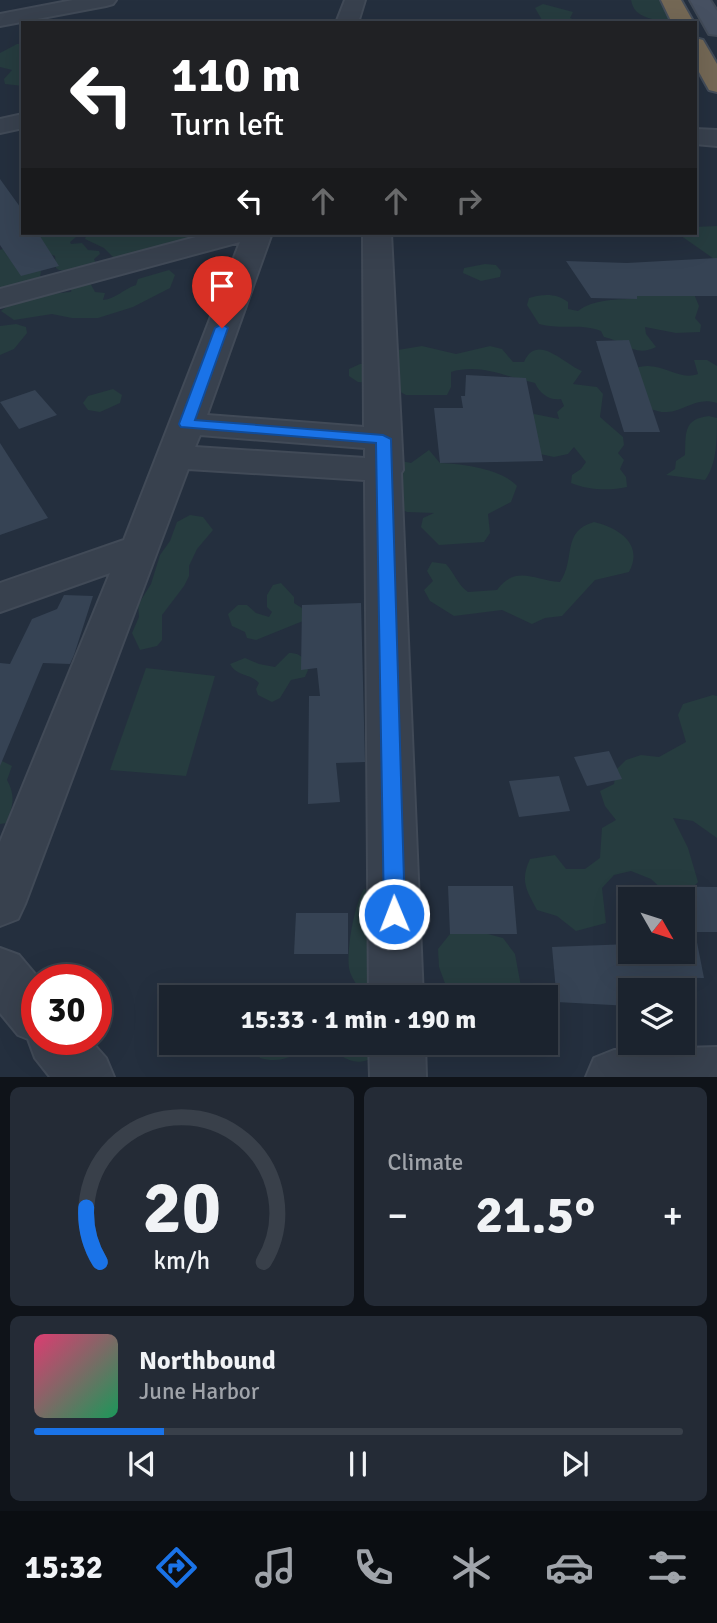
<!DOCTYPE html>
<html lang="en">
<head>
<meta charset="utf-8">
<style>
	:root { --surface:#1b232e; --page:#242b36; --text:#f1f3f6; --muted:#a0a4aa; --line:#39404a; --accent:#1a73e8 }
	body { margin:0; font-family:Signika,sans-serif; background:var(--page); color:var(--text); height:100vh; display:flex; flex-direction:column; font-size:26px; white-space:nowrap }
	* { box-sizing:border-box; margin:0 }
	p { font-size:23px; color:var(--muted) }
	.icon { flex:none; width:38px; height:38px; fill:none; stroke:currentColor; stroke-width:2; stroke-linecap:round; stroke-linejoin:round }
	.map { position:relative; height:1077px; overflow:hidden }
	.side { display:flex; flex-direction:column; gap:10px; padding:10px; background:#0f1319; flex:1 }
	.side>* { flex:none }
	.guide { position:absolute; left:21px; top:21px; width:676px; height:214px; border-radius:0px; box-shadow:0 7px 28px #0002,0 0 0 2px var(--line); background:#202124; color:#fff; overflow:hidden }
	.needle { width:46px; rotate:129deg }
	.controls { position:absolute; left:618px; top:887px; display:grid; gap:14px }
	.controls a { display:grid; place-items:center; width:77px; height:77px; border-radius:0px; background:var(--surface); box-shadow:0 7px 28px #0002,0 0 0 2px var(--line); font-size:35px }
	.speed { position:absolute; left:21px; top:964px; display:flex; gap:14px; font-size:35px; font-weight:700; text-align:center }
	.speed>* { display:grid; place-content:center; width:91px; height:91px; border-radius:50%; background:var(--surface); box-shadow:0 7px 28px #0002,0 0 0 2px var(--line); line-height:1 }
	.speed .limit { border:10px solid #d22; background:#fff; color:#111 }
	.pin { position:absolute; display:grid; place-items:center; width:60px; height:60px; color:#fff; margin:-72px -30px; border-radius:50% 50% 50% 0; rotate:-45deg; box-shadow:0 0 7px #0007 }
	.pin .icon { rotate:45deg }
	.me { position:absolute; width:77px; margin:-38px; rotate:359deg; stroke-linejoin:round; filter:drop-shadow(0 0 5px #0008) }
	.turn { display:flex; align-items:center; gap:24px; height:147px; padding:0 35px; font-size:32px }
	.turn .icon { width:91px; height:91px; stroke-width:2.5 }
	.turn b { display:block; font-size:49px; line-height:60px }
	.lanes { display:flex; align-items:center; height:66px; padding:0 35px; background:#0003; justify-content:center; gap:35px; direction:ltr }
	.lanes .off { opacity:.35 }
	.big { font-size:52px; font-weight:700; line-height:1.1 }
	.side .card { flex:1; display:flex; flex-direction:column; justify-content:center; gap:10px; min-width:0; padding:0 24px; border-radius:10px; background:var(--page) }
	.side .dial { align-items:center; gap:0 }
	.dial svg { height:182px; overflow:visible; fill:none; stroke:var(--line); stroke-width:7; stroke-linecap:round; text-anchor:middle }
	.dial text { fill:var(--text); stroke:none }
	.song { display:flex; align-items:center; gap:21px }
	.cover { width:84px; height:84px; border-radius:10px; background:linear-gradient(135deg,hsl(340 70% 55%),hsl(150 70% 35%)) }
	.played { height:7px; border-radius:4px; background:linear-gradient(90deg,var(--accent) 20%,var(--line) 20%) }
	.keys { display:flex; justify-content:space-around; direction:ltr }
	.heat { display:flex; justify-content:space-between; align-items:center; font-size:38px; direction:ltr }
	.side .tiles { flex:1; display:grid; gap:10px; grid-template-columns:1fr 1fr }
	.card:last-child { grid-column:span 2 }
	.trip { position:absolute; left:159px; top:985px; width:399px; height:70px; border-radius:0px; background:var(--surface); box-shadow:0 7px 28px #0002,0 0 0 2px var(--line); font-weight:700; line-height:70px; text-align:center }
	.tab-bar { display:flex; height:112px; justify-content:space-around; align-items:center; background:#0b0e12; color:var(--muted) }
	.tab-bar .icon { width:49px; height:49px }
	.tab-bar .active { color:var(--accent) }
	.tab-bar b { font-size:32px; color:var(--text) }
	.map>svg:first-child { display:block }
	.green { fill:#263c3f }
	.building { fill:#364354 }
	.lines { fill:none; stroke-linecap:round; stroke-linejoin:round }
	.street-casing { stroke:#414a57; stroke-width:4 }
	.secondary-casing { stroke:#414a57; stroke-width:4 }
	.highway-casing { stroke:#434c59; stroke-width:4 }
	.street { fill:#38414e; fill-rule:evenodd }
	.secondary { fill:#465061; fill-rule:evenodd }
	.highway { fill:#746855; fill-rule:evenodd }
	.route { fill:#1a73e8; stroke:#114b97; stroke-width:2 }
</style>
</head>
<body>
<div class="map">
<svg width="717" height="1077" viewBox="0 0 717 1077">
	<rect width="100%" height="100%" fill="#242f3e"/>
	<g class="green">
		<path d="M631 0H666L672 21C655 20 634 19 631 0Z"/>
		<path d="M543 4 573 12 570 18 577 21 551 23 542 20 535 8Z"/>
		<path d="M17 44H23V86L5 84 4 79 12 70 0 67V53Z"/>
		<path d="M717 226V261L677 233H695V227Z"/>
		<path d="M29 233H50V237L74 234 76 237 70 242 71 244 82 243 88 250 99 251 100 254 94 259 96 264 85 274 59 270 56 268 55 256 47 253Z"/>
		<path d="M87 233H185L189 240 116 260 104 248 85 239Z"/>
		<path d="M5 248 41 271 40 277 26 283 0 289V250Z"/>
		<path d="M485 264 496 265 501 271 500 277 481 281 463 273 464 268Z"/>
		<path d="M169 270 175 275 170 288 133 307 98 318H72L52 314 14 320 1 311C19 295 49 294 71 292L72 286 89 281 95 292 105 293 103 300C116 299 123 289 136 285L138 279Z"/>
		<path d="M633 284 694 294 699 306 695 318 701 325 700 332 676 333 645 327 646 334 656 347C634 358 625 341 604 337L601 331C582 323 560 330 539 324L527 305 529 298C543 294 556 293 568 302V309L578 311C593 299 619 299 637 299Z"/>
		<path d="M16 324 26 327 27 333 14 349 0 355V326Z"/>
		<path d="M422 346 456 354 490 346 502 349 513 362H524C537 332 565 365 582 371L573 384 597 387 603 394 600 417 623 437 624 445 618 453 624 460 620 469 626 477 627 487C609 491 588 490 571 483L572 475 581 469 586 462 574 447 568 454 554 457 540 454 525 419 534 414 559 419 557 412 564 406 561 399C550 401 540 394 535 383 506 377 480 363 451 372V387L447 395H406L385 384 358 382 349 376V369L360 364H372L398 350Z"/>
		<path d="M694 360H707L717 366V403C697 396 685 411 667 412 658 413 647 407 638 405L633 369C660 358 676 382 698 374Z"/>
		<path d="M113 389 122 395 120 403 100 412 88 410 83 403 88 396Z"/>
		<path d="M709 416 717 418C717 439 717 464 705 480L666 475 675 469 676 461 685 455C686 433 683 419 709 416Z"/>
		<path d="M429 450 440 463C463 464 502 469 517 486L511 502 488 514 490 533 484 542 439 545 421 527 423 518 434 513 407 512 395 506 396 460 411 463Z"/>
		<path d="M190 515 203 517 213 530 197 549 189 566V576L184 586 162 615V640L157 646 140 650 132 633 139 617 138 605 151 584 160 555 170 541 177 522Z"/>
		<path d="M594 522C619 528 644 544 629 572L595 580 562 616 545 618 532 624 502 610 454 616 430 601 424 590 433 581 427 571 432 562 446 564C455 574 457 584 468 592L497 590C516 564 535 581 560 582 576 559 561 531 594 522Z"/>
		<path d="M281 583 294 597V603L305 610 303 621 256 640 247 638 245 632 232 626 228 614 238 605H247L256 613 269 617 272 612 267 607V595L273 585Z"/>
		<path d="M289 653C302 653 304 659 308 670L305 677 291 680 280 698 272 702 258 695 256 689 259 683C250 673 237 677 230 664L245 658 259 664 275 667Z"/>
		<path d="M146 668 215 676 186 776 110 770Z"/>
		<path d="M713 695 717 696V838L693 821 673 818 688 848 698 882 686 894 666 893 651 879 631 871 614 875 602 888 606 923 576 931 557 916 537 910C526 889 520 881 530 859L555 855 566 869H585L600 858 602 828 616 820 605 806 600 791 614 784 616 770 626 760 641 755 659 757 686 742 678 715 683 704Z"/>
		<path d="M0 760 12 766 7 780C16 796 13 807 6 823L0 824Z"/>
		<path d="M364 889 373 892 386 997H363C360 988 353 981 350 972 345 955 354 905 364 889Z"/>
		<path d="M484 933 503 938 515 954 522 992 515 997H450L439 967 438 949 450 934Z"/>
		<path d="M251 1043H395C351 1077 354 1057 312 1043 296 1056 281 1064 260 1058Z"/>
	</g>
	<g class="building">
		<path d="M0 179 23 211V233H38L59 266 21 276 0 245Z"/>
		<path d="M717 258V296H637V299L591 298 566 261 627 263Z"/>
		<path d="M629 340 660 432H624L596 341Z"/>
		<path d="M466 375 526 378 543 461 440 463 434 408H463L461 396H465Z"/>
		<path d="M35 390 57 415 19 429 0 402Z"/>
		<path d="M0 443 48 518 0 535Z"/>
		<path d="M64 595 93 596 74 655 70 664 43 663 0 766V663L10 664 32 619 57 609Z"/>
		<path d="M361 603 365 762 336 763 340 802 308 804 309 696H320L317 668 301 670 302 605Z"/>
		<path d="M609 751 622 779 587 786 574 757Z"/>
		<path d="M559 776 570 811 519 817 509 781Z"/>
		<path d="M448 886H513L517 934H450Z"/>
		<path d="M625 886 717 887V932H695L704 978 630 977V1006L557 1002 552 947 630 944V952H682V900H630V915Z"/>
		<path d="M296 913H348V954H294Z"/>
	</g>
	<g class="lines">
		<defs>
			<g id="street">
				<path d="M73 0H116L113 4 106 6 0 26V14Z"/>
				<path d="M345 0H365L358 23H336Z"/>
				<path d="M23 114V128L0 133V119Z"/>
				<path d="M695 129 717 130V146L695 144Z"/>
				<path d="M211 233H272L207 415 364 427 363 233H391L403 470 401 473 423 998H369L365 480 188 469 25 904 18 919 0 926V842L110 573 0 612V583L124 540 240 242 0 307V289ZM200 435 365 448V458L195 447Z"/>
				<path d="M0 948 19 955 40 980H37V1040H90L106 1058 114 1077H50L35 1058 28 1039 18 1035 0 1013Z"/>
				<path d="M369 1043H425L426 1077H370Z"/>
				<path d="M717 1047V1077H586L594 1058 614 1050Z"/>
			</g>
			<path id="secondary" d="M690 0H710L717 11V35L709 34Z"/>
			<g id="highway">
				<path d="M661 0H681L694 23H672Z"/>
				<path d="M695 38 703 40 717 64V92L709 90 695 65Z"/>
			</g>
		</defs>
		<use href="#street" class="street-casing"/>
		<use href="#secondary" class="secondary-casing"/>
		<use href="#highway" class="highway-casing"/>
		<use href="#street" class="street"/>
		<use href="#secondary" class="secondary"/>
		<use href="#highway" class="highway"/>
	</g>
	<path class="route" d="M222 324 228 328 195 420 383 435 391 439 405 914 402 921 394 923 387 921 384 914 376 443 181 427 179 424 215 328Z"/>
</svg>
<div class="controls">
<a><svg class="needle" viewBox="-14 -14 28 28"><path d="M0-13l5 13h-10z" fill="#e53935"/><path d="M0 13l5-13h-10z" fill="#a0a4aa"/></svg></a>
<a><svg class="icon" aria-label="layers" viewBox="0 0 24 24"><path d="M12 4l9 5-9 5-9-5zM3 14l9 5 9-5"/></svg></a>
</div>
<div class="speed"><div class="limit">30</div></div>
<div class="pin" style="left:222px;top:328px;background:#d93025"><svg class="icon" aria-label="arrive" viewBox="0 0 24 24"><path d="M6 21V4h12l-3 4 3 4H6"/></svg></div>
<svg class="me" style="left:394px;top:914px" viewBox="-20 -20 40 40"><circle r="17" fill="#1a73e8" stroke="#fff" stroke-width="3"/><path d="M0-11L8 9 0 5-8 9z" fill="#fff"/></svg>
<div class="trip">15:33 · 1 min · 190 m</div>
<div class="guide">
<div class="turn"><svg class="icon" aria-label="left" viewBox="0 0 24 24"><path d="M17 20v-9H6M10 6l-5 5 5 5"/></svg><div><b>110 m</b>Turn left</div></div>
<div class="lanes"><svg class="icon" aria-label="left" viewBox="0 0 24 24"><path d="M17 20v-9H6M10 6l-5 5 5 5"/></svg><svg class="icon off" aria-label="ahead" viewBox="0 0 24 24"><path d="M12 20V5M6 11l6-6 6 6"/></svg><svg class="icon off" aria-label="ahead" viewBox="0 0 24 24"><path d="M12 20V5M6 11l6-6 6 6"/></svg><svg class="icon off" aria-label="right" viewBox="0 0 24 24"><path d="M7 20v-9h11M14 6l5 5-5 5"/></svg></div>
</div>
</div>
<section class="side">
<div class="tiles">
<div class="card dial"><svg viewBox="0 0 100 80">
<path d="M14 69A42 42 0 1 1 86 69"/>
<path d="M14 69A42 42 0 0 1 8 45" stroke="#1a73e8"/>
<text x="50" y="56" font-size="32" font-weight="700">20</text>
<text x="50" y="72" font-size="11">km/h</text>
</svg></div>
<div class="card"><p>Climate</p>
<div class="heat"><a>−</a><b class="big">21.5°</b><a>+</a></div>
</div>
<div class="card">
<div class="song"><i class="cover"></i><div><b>Northbound</b><p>June Harbor</p></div></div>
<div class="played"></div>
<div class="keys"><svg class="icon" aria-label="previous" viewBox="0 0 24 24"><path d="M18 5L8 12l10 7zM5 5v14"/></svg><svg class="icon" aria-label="pause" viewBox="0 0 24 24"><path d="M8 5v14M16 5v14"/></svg><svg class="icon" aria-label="next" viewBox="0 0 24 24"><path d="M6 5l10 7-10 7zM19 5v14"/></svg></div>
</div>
</div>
</section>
<nav class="tab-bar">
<b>15:32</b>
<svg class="icon active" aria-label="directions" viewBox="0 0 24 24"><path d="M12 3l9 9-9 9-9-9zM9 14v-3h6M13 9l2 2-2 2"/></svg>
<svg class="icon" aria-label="music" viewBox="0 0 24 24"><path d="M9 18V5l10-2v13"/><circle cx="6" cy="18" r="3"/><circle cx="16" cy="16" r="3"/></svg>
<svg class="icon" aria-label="phone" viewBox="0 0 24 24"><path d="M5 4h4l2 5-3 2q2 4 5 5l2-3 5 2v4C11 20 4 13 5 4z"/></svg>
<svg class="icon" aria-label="climate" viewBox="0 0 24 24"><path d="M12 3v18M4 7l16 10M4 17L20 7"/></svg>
<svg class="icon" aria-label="car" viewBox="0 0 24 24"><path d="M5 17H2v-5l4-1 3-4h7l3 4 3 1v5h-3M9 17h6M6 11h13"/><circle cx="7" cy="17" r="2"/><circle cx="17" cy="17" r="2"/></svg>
<svg class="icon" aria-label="filters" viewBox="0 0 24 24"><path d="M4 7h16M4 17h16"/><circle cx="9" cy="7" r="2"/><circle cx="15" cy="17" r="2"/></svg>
</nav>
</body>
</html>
